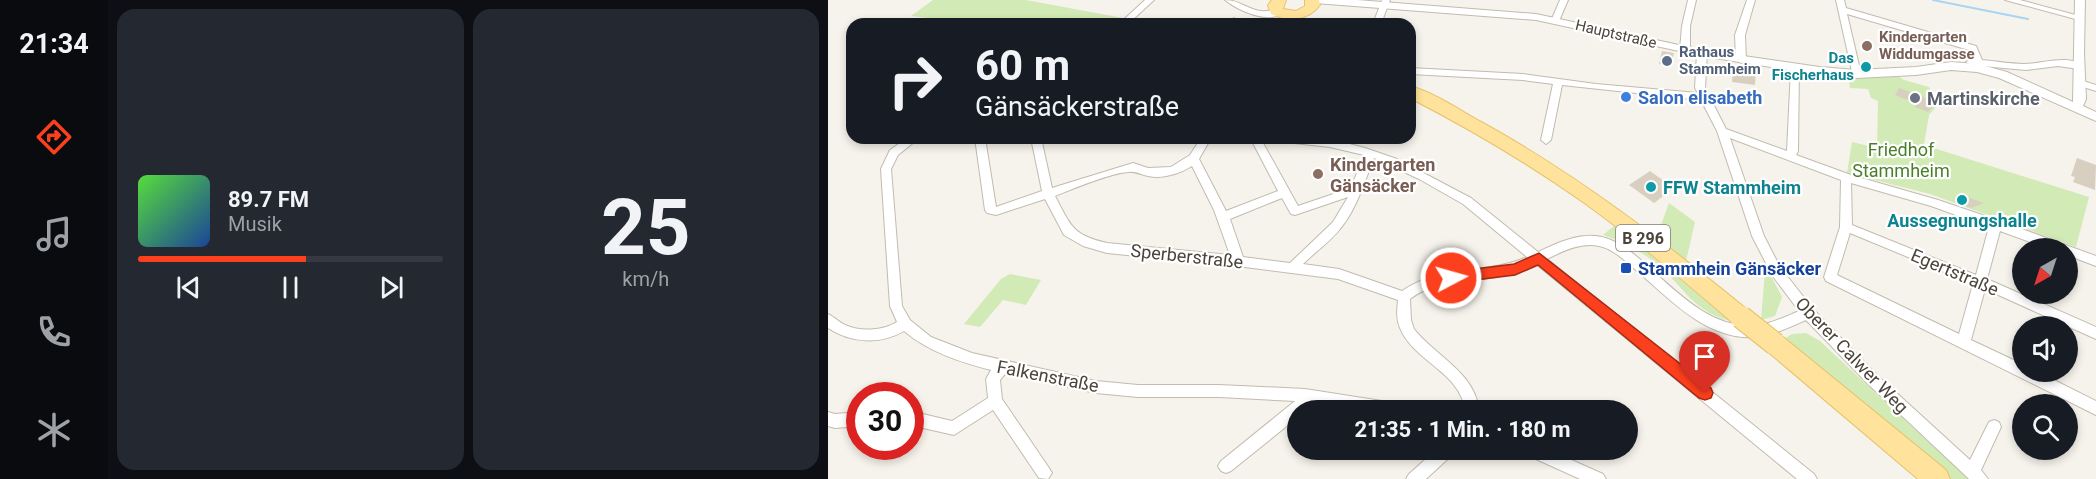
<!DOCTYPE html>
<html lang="de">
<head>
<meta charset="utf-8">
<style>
	:root { --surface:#171b24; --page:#242831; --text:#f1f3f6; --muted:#9ea1a6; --line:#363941; --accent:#fc3f1d }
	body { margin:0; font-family:Roboto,sans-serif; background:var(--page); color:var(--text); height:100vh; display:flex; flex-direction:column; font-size:22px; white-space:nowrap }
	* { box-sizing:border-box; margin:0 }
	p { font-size:20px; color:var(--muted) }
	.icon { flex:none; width:33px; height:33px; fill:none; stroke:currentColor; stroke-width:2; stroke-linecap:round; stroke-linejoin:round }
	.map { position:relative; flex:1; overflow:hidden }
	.drawer { display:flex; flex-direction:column; gap:9px; padding:9px; background:#0d0f14; width:720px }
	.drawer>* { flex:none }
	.banner { position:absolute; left:18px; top:18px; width:570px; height:126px; border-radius:18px; box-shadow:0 3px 9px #0003; background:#171b24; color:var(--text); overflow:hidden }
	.needle { width:39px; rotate:219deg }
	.controls { position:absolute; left:1184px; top:238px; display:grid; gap:12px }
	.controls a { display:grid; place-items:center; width:66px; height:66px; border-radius:50%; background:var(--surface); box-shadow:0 3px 9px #0003; font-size:30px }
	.speed { position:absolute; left:18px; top:382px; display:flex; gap:12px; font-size:30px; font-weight:700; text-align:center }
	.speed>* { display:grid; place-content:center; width:78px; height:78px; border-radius:50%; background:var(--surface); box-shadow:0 3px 9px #0003; line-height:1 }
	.speed .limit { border:9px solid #d22; background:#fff; color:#111 }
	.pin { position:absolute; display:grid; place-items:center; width:51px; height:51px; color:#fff; margin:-62px -26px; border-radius:50% 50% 50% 0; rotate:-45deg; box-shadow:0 0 6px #0007 }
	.pin .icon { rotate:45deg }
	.me { position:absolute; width:66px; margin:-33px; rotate:84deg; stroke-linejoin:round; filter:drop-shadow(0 0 4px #0008) }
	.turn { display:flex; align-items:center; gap:21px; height:126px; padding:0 30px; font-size:27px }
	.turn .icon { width:78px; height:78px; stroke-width:2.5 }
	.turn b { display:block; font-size:42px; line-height:51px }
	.drawer .widget { flex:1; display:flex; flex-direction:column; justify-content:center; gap:9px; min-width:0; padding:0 21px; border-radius:18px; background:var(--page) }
	.drawer .dial { align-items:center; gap:0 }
	.dial b { font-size:78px; line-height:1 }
	.song { display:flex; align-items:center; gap:18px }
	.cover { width:72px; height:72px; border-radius:9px; background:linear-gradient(135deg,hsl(110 70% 55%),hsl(220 70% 35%)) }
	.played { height:6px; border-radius:3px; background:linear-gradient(90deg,var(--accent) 55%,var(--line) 55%) }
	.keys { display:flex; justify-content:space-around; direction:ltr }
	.drawer .tiles { flex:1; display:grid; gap:9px; grid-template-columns:repeat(2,1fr) }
	.trip { position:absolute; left:459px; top:400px; width:351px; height:60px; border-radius:30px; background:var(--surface); box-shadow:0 3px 9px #0003; font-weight:700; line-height:60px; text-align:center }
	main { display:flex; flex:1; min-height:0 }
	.tab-bar { display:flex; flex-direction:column; width:108px; justify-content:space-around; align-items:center; background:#090b0e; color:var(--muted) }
	.tab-bar .icon { width:42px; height:42px }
	.tab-bar .active { color:var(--accent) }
	.tab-bar b { font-size:27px; color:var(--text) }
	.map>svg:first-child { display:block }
	.green { fill:#d2eab5 }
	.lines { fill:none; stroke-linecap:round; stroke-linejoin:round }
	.stream { stroke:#a9d4f2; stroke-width:2 }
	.building { fill:#d8cfc1 }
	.minor-casing { stroke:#c2bbae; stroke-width:2 }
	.tertiary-casing { stroke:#c2bbae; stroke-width:2 }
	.primary-casing { stroke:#e6c16a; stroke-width:2 }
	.minor { fill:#fff; fill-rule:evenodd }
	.tertiary { fill:#fff; fill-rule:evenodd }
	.primary { fill:#ffe39c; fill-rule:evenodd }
	.primary-bridge-casing { stroke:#e6c16a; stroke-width:24; stroke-linecap:butt }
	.primary-bridge { stroke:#ffe39c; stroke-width:22 }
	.route { fill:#fc3f1d; stroke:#a42913; stroke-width:1.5 }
	.education-dot { fill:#8d6e63; stroke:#fff; stroke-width:2 }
	.service-dot { fill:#5c6f8a; stroke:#fff; stroke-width:2 }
	.culture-dot { fill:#0f9aa8; stroke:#fff; stroke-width:2 }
	.shop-dot { fill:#3f7fe0; stroke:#fff; stroke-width:2 }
	.worship-dot { fill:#6b7280; stroke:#fff; stroke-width:2 }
	.transit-dot { fill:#1a4fb4; stroke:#fff; stroke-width:2 }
	.labels { text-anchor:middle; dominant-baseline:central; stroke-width:4.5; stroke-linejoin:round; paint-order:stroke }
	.far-street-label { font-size:15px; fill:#4b4439; stroke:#fff }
	.far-education-label { font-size:15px; font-weight:bold; fill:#785e54; stroke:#fff; text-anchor:start }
	.far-service-label { font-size:15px; font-weight:bold; fill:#4e5e75; stroke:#fff; text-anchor:start }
	.far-culture-label { font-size:15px; font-weight:bold; fill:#0d838f; stroke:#fff; text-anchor:end }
	.shield { fill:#fff; stroke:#817c74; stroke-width:1.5 }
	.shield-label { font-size:16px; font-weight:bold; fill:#4b4439 }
	.shop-label { font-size:18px; font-weight:bold; fill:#366cbe; stroke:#fff; text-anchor:start }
	.worship-label { font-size:18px; font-weight:bold; fill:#5b616d; stroke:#fff; text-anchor:start }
	.park-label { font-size:18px; fill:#4a7f2a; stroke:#fff }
	.education-label { font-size:18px; font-weight:bold; fill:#785e54; stroke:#fff; text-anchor:start }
	.culture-label { font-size:18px; font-weight:bold; fill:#0d838f; stroke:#fff; text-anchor:start }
	.street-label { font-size:18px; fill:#4b4439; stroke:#fff }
	.transit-label { font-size:18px; font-weight:bold; fill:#164399; stroke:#fff; text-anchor:start }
</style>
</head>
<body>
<main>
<nav class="tab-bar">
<b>21:34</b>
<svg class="icon active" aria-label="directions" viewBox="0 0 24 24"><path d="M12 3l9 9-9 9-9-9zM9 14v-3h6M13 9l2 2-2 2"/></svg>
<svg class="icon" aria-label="music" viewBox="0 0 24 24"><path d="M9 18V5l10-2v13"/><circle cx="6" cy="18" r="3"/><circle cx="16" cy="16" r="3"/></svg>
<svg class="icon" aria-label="phone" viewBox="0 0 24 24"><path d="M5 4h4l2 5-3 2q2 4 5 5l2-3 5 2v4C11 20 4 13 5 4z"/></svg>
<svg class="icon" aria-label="climate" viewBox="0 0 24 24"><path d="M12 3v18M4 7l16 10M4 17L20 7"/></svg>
</nav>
<section class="drawer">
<div class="tiles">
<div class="widget">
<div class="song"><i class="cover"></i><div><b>89.7 FM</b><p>Musik</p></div></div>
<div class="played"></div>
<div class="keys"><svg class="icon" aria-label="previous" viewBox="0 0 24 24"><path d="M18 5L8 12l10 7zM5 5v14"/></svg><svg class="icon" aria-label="pause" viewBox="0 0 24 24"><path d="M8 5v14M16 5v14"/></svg><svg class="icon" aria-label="next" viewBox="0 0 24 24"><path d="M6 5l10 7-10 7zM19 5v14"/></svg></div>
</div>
<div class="widget dial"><b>25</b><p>km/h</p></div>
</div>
</section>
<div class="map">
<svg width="1268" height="479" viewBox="0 0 1268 479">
	<rect width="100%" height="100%" fill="#f6f3ec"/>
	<g class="green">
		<path d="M105 0H198L295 18V20L291 24H155L83 16Z"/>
		<path d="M1069 75 1076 80 1101 87 1109 102 1108 107 1101 115 1096 145 1261 197 1248 247 1102 194 1019 173 1024 142 1049 148 1050 101 1043 98 1040 89 1022 88 1020 76Z"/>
		<path d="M841 203 867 222 858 261 828 239Z"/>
		<path d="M786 226 796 233 902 321C862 310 856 285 825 261 811 250 793 241 775 235Z"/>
		<path d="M940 270 954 297 947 316 933 320 937 271Z"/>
		<path d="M182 274 213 280 198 305 175 300 152 327 136 324 173 279Z"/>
		<path d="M978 333 992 341 1099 441 1143 479H1122L956 339 964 334Z"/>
	</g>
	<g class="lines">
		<path class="stream" d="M1105 0 1200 19"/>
	</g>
	<g class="building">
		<path d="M834 51 846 53 843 66 831 64Z"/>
		<path d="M905 66 928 70 927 85 904 82Z"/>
		<path d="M1071 88 1109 102 1100 112 1087 107 1089 104 1067 95Z"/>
		<path d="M1249 158 1268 165 1267 190 1245 182 1247 177 1243 176Z"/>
		<path d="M822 171 846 188 826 203 801 185Z"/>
		<path d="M1139 197 1156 203 1143 208 1126 202Z"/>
	</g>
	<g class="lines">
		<defs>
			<g id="minor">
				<path d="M317 0H326L300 24H291Z"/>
				<path d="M397 0C412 0 420 10 433 11 441 12 449 8 456 13 439 24 411 11 397 0Z"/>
				<path d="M554 0H562L553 24H545Z"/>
				<path d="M732 0H740L730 23H724L723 21Z"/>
				<path d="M860 0H868L862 26V50L857 53 852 50 854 26Z"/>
				<path d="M919 0H927L917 35 918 60 913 63 908 60 907 35Z"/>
				<path d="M1008 0H1016L1018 8 1148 46 1154 60C1168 61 1182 64 1196 64 1215 64 1239 54 1256 66L1251 69 1230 66 1198 70 1143 65 1138 62 1144 59 1141 50 1019 14 1033 74 1028 77 1025 76Z"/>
				<path d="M1177 0H1192L1255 17 1251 20Z"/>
				<path d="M406 18 410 21 408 24H400Z"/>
				<path d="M874 50 879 53 877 88 898 129 959 151 963 68 965 66H971L970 151 968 155 1023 175 1110 200 1172 221 1268 256V266L1239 255V249H1221L1172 231 1159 279 1268 327V339L1157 289 1143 340 1194 364V372H1210L1268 401V415L998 281 996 277 1012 227 1013 180 902 138 936 236 952 267 985 309 1050 376 1142 460 1161 422 1166 420 1171 422 1173 427 1153 470 1160 479H1141L1139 477 1040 384 978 320C962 327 944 336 926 337 878 340 842 299 809 271 798 262 786 249 771 246 753 242 735 251 719 259L986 474 989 479H969L708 264C695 270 682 275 668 277 635 283 610 278 582 299L583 320 586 329C607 356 648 373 651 411H637C634 373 585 361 572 328 568 319 569 309 570 300L510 279 409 266 279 253 255 246 236 235 217 199 168 215 159 213 157 210 147 138H157L168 207 214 191 203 138H213L224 188 305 163 320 168 343 167 362 155 373 138H383L371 159 398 211 450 191 425 143 427 138H437L435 143 470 206 523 188 536 155 502 147 457 142 452 138 502 139 537 148 569 159 643 198 710 252C725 245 741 237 758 236 777 234 793 244 808 256 841 283 880 331 928 325 943 324 957 317 971 311L944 275 924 236 889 131 873 100 734 85 723 140 718 144 713 140 725 84 695 80 582 74V68L695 74 768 84 870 93 867 88 869 53ZM546 158 591 179 635 204 699 257C659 275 612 264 574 291L511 269 475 264C487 252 501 243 512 229 529 209 536 182 546 158ZM364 166 386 210 402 255 279 243C244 235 243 226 227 196 245 189 284 172 302 172 307 171 314 175 320 176 335 179 351 174 364 166ZM1023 183 1103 206 1161 227 1148 275 1024 225ZM520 197 505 222 462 263 415 257 402 219 454 198 463 214 467 215ZM1022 233 1145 284 1131 334 1009 275Z"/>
				<path d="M1252 80 1268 85V91L1249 85 1247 83Z"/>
				<path d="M79 138H91L70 155 63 169 74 306 82 320 103 337 144 353 268 381 310 385H391L477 389 573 404 578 406 580 411H533L481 402 477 411H470V417L403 471 398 473 393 471 390 466 393 461 467 401 391 397H310L268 393 177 374 172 380 174 399 221 468 224 473 220 479 211 478 165 410 126 435 82 425V411L124 421 160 398 158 379 163 370C132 362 101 352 76 331 52 345 23 343 0 328V314C6 317 11 322 17 325 33 332 54 331 69 322L62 306 53 169 62 150Z"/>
				<path d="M0 412 7 414 32 412V426L7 428 0 426Z"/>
				<path d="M608 450H627L624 455 598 479H578L581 474Z"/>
				<path d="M696 450H721L775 474 778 479H752L699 455Z"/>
			</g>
			<path id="tertiary" d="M482 0H529L708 14 874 50 992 67 1028 70 1088 67 1123 62 1150 64 1179 72 1245 102 1247 0H1257L1256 53 1258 99 1255 106 1268 112V121L1171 78 1149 72 1123 70 1088 75 1028 78 992 75 874 56 708 20 487 3Z"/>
			<g id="primary">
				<path d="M444 0H458L455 9 468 11 477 6V0H491L492 5C480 21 461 22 443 14L440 5Z"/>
				<path d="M582 86C607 93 633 111 655 123 751 176 836 242 921 311L924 317 921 323 913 326 905 323C856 281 808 240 755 202 700 163 642 129 582 98Z"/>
				<path d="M947 335 955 337 1118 470 1122 479H1090L939 351 936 344 939 337Z"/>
			</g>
		</defs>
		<use href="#minor" class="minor-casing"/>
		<use href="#tertiary" class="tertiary-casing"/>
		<use href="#primary" class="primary-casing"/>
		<use href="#minor" class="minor"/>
		<use href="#tertiary" class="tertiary"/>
		<use href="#primary" class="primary"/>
		<defs>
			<path id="primary-bridge" d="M913 317 947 344"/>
		</defs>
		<use href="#primary-bridge" class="primary-bridge-casing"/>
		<use href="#primary-bridge" class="primary-bridge"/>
	</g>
	<path class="route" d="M711 253 883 388 885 393 883 398 877 400 871 398 710 265 687 275 623 283 618 282 616 278 618 273 623 272 686 264Z"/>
	<g class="education-dot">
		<circle cx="1039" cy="46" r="6"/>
		<circle cx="490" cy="174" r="6"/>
	</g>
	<circle class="service-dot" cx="839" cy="61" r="6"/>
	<g class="culture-dot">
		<circle cx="1038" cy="67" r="6"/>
		<circle cx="823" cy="187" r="6"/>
		<circle cx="1134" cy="200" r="6"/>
	</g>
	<circle class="shop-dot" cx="798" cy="97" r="6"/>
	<circle class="worship-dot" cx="1087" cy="98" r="6"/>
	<rect class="transit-dot" x="792" y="262" width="12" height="12" rx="3"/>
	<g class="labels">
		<g class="far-street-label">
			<text transform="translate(788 34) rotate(13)">Hauptstraße</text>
		</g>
		<g class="far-education-label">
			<text x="1051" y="37">Kindergarten<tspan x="1051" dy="17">Widdumgasse</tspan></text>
		</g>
		<g class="far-service-label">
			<text x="851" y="52">Rathaus<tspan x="851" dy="17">Stammheim</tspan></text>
		</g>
		<g class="far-culture-label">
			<text x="1026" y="58">Das<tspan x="1026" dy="17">Fischerhaus</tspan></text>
		</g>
		<rect class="shield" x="788" y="225" width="54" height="26" rx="4.5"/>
		<g class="shield-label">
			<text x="815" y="238">B 296</text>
		</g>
		<g class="shop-label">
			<text x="810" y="97">Salon elisabeth</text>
		</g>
		<g class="worship-label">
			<text x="1099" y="98">Martinskirche</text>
		</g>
		<g class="park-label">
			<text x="1073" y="149">Friedhof<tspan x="1073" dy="21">Stammheim</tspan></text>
		</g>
		<g class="education-label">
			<text x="502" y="164">Kindergarten<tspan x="502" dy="21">Gänsäcker</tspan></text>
		</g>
		<g class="culture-label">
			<text x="835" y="187">FFW Stammheim</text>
			<text x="1134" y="220" text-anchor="middle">Aussegnungshalle</text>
		</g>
		<g class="street-label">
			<text transform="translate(359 256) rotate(6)">Sperberstraße</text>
			<text transform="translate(1127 272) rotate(23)">Egertstraße</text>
			<text transform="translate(1024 355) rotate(46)">Oberer Calwer Weg</text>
			<text transform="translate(220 376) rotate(11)">Falkenstraße</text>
		</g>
		<g class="transit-label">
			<text x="810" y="268">Stammhein Gänsäcker</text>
		</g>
	</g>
</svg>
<div class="controls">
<a><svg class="needle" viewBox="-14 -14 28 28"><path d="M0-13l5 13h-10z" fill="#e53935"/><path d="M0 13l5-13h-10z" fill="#9ea1a6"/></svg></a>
<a><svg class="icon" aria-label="sound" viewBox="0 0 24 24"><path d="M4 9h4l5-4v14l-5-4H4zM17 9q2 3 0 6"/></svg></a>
<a><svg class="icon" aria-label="search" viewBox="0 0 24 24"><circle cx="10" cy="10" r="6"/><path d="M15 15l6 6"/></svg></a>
</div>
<div class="speed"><div class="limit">30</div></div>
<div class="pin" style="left:877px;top:393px;background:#d93025"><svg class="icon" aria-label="arrive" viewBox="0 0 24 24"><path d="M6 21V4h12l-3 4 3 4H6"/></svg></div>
<svg class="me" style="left:623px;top:278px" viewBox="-20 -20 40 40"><circle r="17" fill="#fc3f1d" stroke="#fff" stroke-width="3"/><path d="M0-11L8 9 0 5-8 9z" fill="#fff"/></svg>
<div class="trip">21:35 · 1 Min. · 180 m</div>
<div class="banner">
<div class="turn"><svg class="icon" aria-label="right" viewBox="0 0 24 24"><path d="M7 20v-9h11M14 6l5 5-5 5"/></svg><div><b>60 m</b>Gänsäckerstraße</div></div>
</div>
</div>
</main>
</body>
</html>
